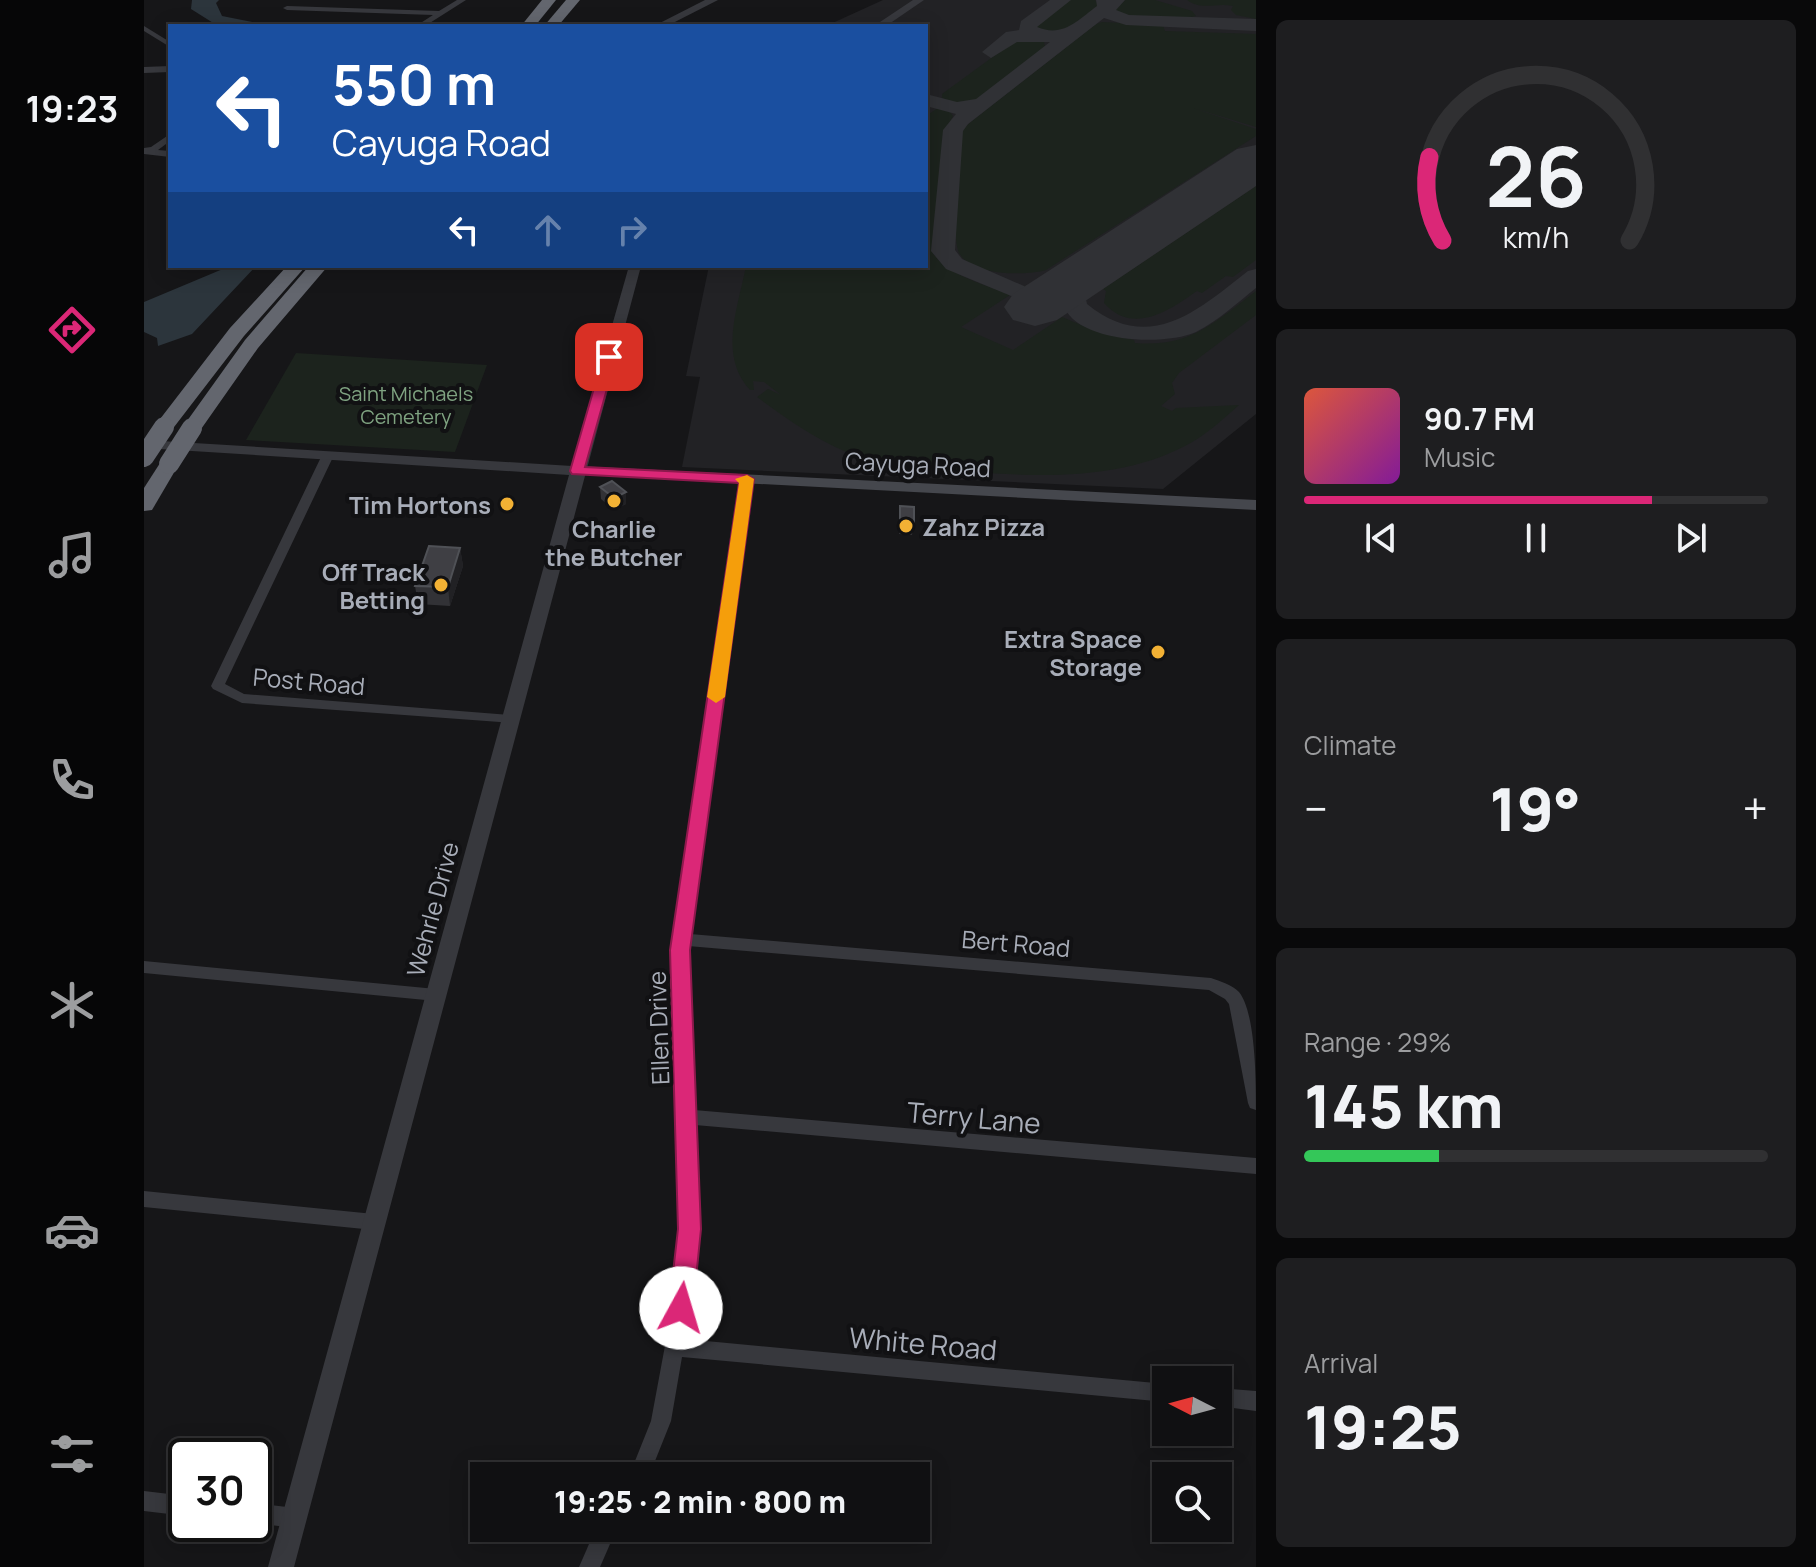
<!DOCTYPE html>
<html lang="en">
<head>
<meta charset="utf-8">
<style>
	:root { --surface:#101012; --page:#1e1e20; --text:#f1f3f6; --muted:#9c9d9f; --line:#303032; --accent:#db2777 }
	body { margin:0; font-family:Manrope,sans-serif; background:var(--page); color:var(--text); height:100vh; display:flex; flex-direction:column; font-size:30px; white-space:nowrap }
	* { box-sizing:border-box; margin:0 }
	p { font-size:26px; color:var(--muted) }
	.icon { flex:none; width:44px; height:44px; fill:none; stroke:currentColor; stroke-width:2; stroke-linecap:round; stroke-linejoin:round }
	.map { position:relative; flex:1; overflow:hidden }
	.panel { display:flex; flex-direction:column; gap:20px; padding:20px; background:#09090a; width:560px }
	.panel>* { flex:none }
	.guide { position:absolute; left:24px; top:24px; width:760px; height:244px; border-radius:0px; box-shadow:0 4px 20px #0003,0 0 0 2px var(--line); background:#1a4fa0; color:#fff; overflow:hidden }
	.needle { width:52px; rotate:276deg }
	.controls { position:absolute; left:1008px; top:1366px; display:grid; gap:16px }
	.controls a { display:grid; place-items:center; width:80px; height:80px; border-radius:0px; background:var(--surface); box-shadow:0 4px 20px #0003,0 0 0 2px var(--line); font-size:40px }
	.speed { position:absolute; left:24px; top:1438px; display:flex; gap:16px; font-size:40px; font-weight:700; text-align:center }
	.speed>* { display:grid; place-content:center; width:104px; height:104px; border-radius:50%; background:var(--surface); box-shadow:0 4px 20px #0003,0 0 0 2px var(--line); line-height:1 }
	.speed .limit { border:4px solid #111; border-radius:12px; background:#fff; color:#111 }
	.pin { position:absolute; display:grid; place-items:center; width:68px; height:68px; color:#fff; margin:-34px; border-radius:16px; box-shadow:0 4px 12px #0006 }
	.me { position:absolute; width:88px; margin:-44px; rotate:6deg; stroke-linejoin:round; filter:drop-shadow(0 0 6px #0008) }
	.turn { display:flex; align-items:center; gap:28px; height:168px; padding:0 32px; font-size:36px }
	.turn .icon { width:104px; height:104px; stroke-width:2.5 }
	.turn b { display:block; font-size:56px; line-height:68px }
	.lanes { display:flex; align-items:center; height:76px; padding:0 32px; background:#0003; justify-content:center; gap:40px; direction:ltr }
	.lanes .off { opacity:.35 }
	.big { font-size:60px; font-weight:800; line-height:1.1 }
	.panel .widget { flex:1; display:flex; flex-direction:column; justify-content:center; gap:12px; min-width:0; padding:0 28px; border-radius:12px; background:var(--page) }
	.panel .dial { align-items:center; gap:0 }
	.dial svg { height:208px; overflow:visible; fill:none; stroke:var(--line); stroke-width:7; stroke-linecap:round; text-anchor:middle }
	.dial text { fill:var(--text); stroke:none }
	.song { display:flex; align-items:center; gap:24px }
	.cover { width:96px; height:96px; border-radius:12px; background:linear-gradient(135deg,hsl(10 70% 55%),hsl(290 70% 35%)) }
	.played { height:8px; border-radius:4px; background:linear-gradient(90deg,var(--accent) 75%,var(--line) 75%) }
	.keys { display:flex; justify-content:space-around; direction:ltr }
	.heat { display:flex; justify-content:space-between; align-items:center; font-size:44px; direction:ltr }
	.charge { height:12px; border-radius:6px; background:linear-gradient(90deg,#34c759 29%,var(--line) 0) }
	.trip { position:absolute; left:326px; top:1462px; width:460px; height:80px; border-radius:0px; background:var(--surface); box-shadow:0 4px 20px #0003,0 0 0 2px var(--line); font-weight:800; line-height:80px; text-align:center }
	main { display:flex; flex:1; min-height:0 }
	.menu { display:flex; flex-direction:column; width:144px; justify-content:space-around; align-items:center; background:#060607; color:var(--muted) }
	.menu .icon { width:56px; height:56px }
	.menu .active { color:var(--accent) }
	.menu b { font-size:36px; color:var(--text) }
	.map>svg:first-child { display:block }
	.built { fill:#222225 }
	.green { fill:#1c231d }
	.water { fill:#2c353c }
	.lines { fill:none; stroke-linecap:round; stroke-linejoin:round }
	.taxiway { fill:#303135; fill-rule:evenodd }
	.runway { fill:#303135; fill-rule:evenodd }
	.minor { fill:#37383d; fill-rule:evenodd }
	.tertiary { fill:#37383d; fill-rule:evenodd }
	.secondary { fill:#45474d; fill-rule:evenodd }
	.motorway { fill:#63666e; fill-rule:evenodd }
	.motorway-bridge { stroke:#63666e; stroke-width:20 }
	.wall { fill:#323236 }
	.shaded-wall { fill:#212124 }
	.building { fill:#3f3f44; stroke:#4f5156; stroke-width:2 }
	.route { fill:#db2777; stroke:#8e194d; stroke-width:2 }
	.slow { fill:#f59e0b }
	.poi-dot { fill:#f2b134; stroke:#111113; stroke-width:3 }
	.labels { text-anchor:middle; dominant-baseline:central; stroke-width:8; stroke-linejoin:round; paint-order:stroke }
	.far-park-label { font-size:20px; fill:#7fa381; stroke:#111113 }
	.street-label { font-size:24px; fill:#a8adb8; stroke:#111113 }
	.poi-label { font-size:24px; font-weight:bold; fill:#a8adb8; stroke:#111113; text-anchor:end }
	.near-street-label { font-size:28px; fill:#a8adb8; stroke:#111113 }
</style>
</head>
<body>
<main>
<nav class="menu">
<b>19:23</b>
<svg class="icon active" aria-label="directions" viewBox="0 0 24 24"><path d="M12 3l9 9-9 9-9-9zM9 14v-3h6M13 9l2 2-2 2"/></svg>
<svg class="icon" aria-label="music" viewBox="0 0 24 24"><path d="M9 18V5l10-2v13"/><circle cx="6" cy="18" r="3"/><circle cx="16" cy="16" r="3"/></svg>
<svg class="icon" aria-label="phone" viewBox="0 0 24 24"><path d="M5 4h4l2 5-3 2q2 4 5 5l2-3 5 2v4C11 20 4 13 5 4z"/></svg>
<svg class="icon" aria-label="climate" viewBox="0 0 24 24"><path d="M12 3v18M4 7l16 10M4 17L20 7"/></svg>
<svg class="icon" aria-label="car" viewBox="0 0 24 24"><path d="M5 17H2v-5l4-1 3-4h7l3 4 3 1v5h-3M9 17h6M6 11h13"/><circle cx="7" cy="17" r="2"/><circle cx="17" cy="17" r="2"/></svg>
<svg class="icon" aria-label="filters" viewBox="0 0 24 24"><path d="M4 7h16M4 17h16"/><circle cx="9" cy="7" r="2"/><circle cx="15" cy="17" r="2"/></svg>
</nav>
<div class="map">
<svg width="1112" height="1567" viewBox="0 0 1112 1567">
	<rect width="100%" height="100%" fill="#161618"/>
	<path class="built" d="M739 0H1112V414L1019 489 538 467 556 377 542 376 565 266H782V26H682Z"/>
	<g class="green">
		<path d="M925 0H951L956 5C938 21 916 44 891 30V26Z"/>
		<path d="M981 0H1011L1048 11 1052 16 1039 19 978 16 970 10Z"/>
		<path d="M1043 0H1112V19L1092 15 1087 10 1089 6C1073 2 1057 11 1043 0Z"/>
		<path d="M958 22 1019 25 1021 31 1112 34V127L1049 108 1112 129V136L902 270C880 276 828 276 815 253 807 236 813 148 818 129L952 24Z"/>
		<path d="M888 38 900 42 901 47 829 102 813 104 798 98V94L872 40Z"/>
		<path d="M794 108 806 112 809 116 799 134 789 253C804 276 841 284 866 295L817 327 869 350 918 317 954 332 990 340 991 343C1045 348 1071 322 1112 291V315L1035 373 1028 383 1031 394 1017 406 1028 411 1032 408 1095 405C1078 420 1061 436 1041 446 962 487 868 474 784 469L783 462 759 460 755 467C699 458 658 430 613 397L624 389 637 395 620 382 609 381 610 390H606C574 355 594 308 602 266H782V116Z"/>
		<path d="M1112 186V260L1089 277 1082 276 1058 293 1053 291C1026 310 989 336 960 303L962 291 959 289Z"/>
		<path d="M152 353 343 365 311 452 102 440Z"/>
	</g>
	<g class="water">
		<path d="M48 0H75L72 3 78 16 128 26H74L47 9Z"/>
		<path d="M86 266H112L48 334 14 346 13 338 0 332V302Z"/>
	</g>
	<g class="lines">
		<g class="taxiway">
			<path d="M906 0H927L893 27C919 38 934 20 953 6L952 0H981L972 10 985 15 1112 19V31L982 25 960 18 824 124 819 131 811 250 818 259 880 286 884 291 880 296 872 298 802 269 787 251 799 130 812 114 782 106V94L813 102 832 99 906 42H873L847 58 838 52 862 32 875 30 877 21Z"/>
			<path d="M948 262 956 264 960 269 940 290 943 304C1006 355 1054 310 1104 271L1112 269V288C1093 303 1074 321 1052 332 1021 346 936 343 920 307 918 302 917 295 916 289L940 264Z"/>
		</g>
		<path class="runway" d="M1112 145V186L913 320 891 326 869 320 860 307 869 294 1093 149Z"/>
		<g class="minor">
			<path d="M313 0H322L281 26H272L289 15 143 10 139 8 143 6 295 11Z"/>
			<path d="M0 26 26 42V47L0 31Z"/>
			<path d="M26 134V141L14 150 26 151V157L0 154V148L7 147Z"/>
			<path d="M184 452 190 455 81 684 100 694 366 715 371 717 373 720 371 723 98 703 69 689 67 686 178 455Z"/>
			<path d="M603 476 609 479 546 934 1067 978C1076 981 1088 985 1095 992 1112 1013 1112 1083 1112 1110L1106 1108 1104 1103 1085 1004 1081 999 1065 990 544 946 550 1110 1112 1158V1174L551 1125 555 1229 541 1339 1022 1384V1402L538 1357 527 1421 505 1476H485L507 1421 528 1308 537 1229 528 950 597 479Z"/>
			<path d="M0 961 292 989 298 990 300 995 298 1000 292 1001 0 973Z"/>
			<path d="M0 1191 230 1214 236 1216 239 1222 236 1228 230 1230 0 1207Z"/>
			<path d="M1074 1388 1112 1391V1411L1074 1406Z"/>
			<path d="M0 1491 42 1496V1516L0 1511Z"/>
			<path d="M110 1503 151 1508 158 1511 161 1518 158 1525 151 1528 110 1523Z"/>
			<path d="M452 1528H473L456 1567H435Z"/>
		</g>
		<g class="tertiary">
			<path d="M561 0H574L523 26H510Z"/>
			<path d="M769 0H780L742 26H730Z"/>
			<path d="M26 66V72L0 73V67Z"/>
			<path d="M485 266H497L150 1567H124L425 475 0 448V440L428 466Z"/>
		</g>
		<path class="secondary" d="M433 466 1112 500V510L427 474V468Z"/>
		<g class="motorway">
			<path d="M398 0H412L391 26H377Z"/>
			<path d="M422 0H436L414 26H400Z"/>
			<path d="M143 266H162L100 336 27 431H13L10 427 13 423 86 328Z"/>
			<path d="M165 266H184L114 348 55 432H41L38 428 101 340Z"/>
			<path d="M25 458 35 464 8 510 0 511V488L18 460Z"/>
		</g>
		<g class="motorway-bridge">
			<path d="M0 457 20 427"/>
			<path d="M25 464 48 428"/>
		</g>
	</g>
	<g class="wall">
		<path d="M456 487 482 504 470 510 457 499Z"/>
		<path d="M756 506 770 522 768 535 755 534Z"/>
		<path d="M316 548 319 566 306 606 274 604 271 586Z"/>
	</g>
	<g class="shaded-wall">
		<path d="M482 492V504L470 510V498Z"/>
		<path d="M316 548 319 566 306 606 304 587Z"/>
	</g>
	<g class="building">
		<path d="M468 481 482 492 470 498 456 487Z"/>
		<path d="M756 506 770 507V522L756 521Z"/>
		<path d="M285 546 316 548 304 587 271 586Z"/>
	</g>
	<path class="route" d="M465 353 472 357 441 467 603 475 610 479 546 950 557 1229 549 1308 546 1316 537 1319 529 1316 525 1308 534 1229 526 950 595 483 428 474 426 471 459 357Z"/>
	<path class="slow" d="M603 475 610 479 581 697 572 703 563 697 595 483 591 479Z"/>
	<g class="poi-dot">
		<circle cx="470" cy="501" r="8"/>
		<circle cx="363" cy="504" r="8"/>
		<circle cx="762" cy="526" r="8"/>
		<circle cx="297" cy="585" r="8"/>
		<circle cx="1014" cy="652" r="8"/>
	</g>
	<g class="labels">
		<g class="far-park-label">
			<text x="262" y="393">Saint Michaels<tspan x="262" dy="23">Cemetery</tspan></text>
		</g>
		<g class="street-label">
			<text transform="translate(774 464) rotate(3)">Cayuga Road</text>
			<text transform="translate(165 681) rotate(5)">Post Road</text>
			<text transform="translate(288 909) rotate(-75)">Wehrle Drive</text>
			<text transform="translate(872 943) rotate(5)">Bert Road</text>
			<text transform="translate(514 1028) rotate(-92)">Ellen Drive</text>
		</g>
		<g class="poi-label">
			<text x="347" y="504">Tim Hortons</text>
			<text x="778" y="526" text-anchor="start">Zahz Pizza</text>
			<text x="470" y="528" text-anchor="middle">Charlie<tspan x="470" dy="28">the Butcher</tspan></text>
			<text x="281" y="571">Off Track<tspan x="281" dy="28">Betting</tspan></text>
			<text x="998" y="638">Extra Space<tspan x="998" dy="28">Storage</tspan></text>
		</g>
		<g class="near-street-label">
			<text transform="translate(830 1117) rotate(5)">Terry Lane</text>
			<text transform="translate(779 1343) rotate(5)">White Road</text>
		</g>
	</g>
</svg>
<div class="controls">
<a><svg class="needle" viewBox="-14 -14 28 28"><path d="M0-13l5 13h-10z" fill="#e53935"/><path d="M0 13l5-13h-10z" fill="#9c9d9f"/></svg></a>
<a><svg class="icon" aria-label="search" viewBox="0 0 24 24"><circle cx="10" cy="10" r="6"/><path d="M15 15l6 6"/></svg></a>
</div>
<div class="speed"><div class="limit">30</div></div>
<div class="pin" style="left:465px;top:357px;background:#d93025"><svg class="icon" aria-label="arrive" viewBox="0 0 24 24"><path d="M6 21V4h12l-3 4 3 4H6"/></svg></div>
<svg class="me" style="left:537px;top:1308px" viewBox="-20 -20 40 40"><circle r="19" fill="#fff"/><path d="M0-13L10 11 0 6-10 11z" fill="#db2777"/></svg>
<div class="trip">19:25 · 2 min · 800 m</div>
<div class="guide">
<div class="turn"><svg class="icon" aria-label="left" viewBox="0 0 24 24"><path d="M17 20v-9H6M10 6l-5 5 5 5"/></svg><div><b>550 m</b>Cayuga Road</div></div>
<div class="lanes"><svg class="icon" aria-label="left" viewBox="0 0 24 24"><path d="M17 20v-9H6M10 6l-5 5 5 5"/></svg><svg class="icon off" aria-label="ahead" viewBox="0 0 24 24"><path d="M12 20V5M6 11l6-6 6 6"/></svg><svg class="icon off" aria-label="right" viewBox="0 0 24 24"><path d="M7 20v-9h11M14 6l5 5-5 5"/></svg></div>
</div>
</div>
<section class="panel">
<div class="widget dial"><svg viewBox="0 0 100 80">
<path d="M14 69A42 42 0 1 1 86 69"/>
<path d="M14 69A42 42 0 0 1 9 37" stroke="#db2777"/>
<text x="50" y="56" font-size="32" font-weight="700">26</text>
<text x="50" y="72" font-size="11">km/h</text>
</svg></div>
<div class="widget">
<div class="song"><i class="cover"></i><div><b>90.7 FM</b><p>Music</p></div></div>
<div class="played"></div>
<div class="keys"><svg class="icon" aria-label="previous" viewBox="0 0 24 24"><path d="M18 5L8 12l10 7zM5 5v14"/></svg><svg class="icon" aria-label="pause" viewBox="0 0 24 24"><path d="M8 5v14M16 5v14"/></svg><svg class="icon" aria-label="next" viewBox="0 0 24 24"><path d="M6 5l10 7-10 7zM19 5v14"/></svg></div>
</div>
<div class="widget"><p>Climate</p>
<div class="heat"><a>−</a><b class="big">19°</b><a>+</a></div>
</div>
<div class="widget"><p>Range · 29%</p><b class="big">145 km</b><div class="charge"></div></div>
<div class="widget"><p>Arrival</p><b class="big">19:25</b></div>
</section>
</main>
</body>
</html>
